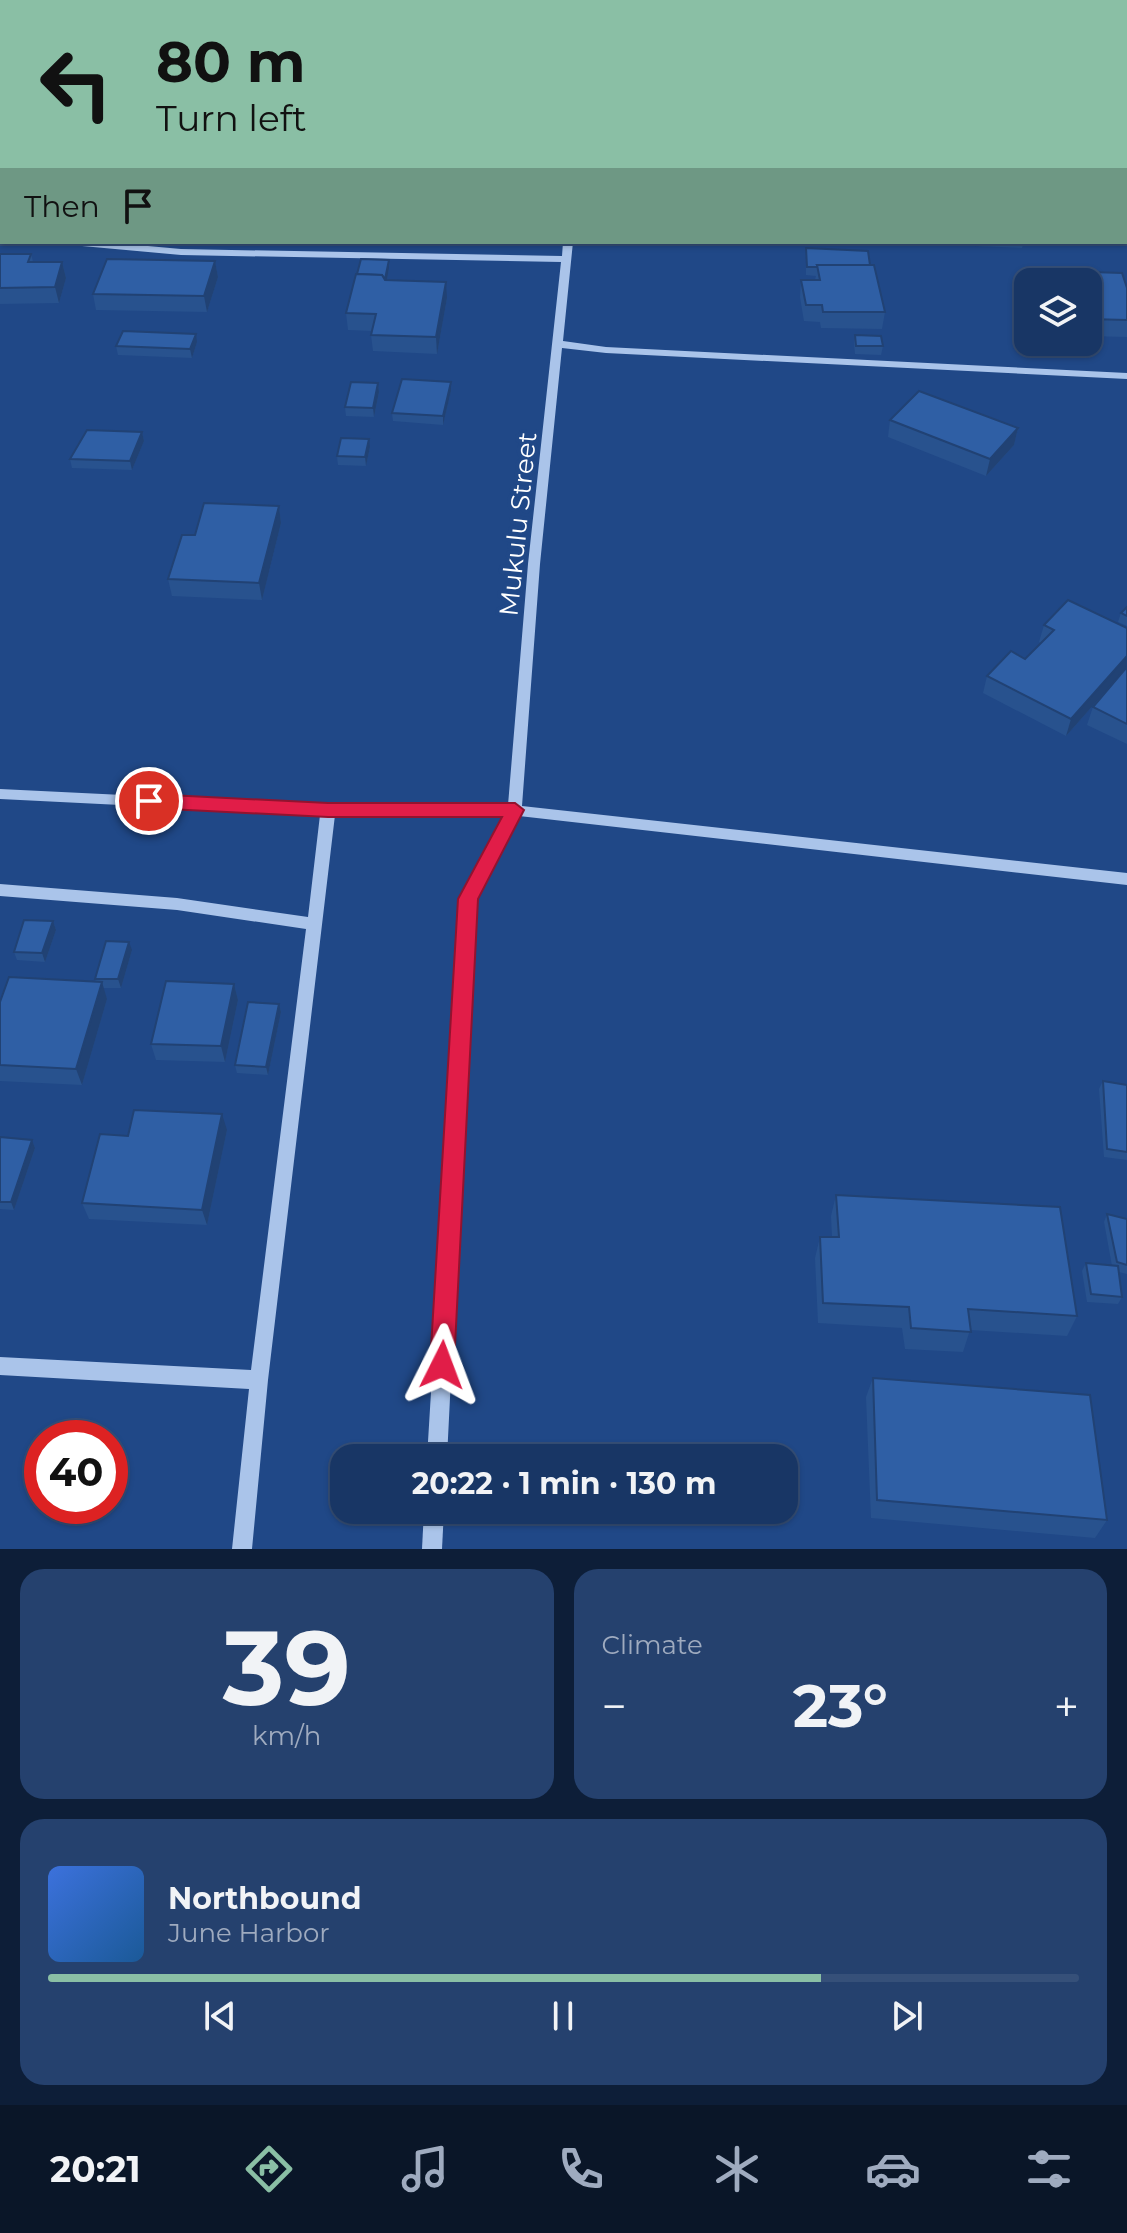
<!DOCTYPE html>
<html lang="en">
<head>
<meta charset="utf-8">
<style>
	:root { --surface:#183665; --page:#25416e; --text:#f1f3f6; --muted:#9fabbf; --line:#365079; --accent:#8abfa5 }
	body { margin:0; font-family:Montserrat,sans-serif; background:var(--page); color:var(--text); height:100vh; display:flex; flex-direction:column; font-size:30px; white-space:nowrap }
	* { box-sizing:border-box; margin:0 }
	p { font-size:26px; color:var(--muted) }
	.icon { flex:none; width:44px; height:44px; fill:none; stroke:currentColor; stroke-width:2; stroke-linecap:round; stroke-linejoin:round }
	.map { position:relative; height:1549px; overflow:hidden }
	.side { display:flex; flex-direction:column; gap:20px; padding:20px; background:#0d1e38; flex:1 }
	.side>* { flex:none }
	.banner { position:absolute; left:0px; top:0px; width:1128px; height:244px; box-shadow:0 2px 6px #0004,0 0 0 2px var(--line); background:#8abfa5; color:#111; overflow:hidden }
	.fabs { position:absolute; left:1014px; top:268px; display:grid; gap:16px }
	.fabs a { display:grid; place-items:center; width:88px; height:88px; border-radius:16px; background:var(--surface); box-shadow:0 2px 6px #0004,0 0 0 2px var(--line); font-size:40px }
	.speed { position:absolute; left:24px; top:1420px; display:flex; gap:16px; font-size:40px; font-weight:700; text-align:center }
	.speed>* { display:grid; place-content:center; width:104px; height:104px; border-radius:50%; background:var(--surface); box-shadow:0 2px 6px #0004,0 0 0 2px var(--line); line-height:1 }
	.speed .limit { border:12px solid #d22; background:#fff; color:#111 }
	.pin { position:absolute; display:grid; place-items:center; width:68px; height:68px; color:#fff; margin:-34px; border:4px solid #fff; border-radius:50%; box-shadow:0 2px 8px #0007 }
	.me { position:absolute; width:88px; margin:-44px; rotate:3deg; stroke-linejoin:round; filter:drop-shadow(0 0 6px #0008) }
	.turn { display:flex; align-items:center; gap:28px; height:168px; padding:0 24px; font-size:36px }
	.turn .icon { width:104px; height:104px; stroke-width:2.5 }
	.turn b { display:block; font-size:56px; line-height:68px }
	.then { display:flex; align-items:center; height:76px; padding:0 24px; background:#0003; gap:16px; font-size:30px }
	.big { font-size:60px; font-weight:700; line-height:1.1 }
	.side .widget { flex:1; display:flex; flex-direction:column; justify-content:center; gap:12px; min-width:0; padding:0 28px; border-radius:24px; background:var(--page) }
	.side .dial { align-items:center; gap:0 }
	.dial b { font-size:104px; line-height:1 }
	.song { display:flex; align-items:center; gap:24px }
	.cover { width:96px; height:96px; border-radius:12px; background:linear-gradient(135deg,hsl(220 70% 55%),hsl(210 70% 35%)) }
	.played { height:8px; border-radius:4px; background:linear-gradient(90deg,var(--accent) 75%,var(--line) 75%) }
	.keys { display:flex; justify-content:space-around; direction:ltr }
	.heat { display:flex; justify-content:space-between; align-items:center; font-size:44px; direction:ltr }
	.side .tiles { flex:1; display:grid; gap:20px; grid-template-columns:1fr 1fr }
	.widget:last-child { grid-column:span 2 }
	.trip { position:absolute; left:330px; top:1444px; width:468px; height:80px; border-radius:24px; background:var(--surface); box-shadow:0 2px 6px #0004,0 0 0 2px var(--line); font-weight:700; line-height:80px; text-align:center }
	.menu { display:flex; height:128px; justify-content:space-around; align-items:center; background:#0a1628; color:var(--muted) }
	.menu .icon { width:56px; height:56px }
	.menu .on { color:var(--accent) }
	.menu b { font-size:36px; color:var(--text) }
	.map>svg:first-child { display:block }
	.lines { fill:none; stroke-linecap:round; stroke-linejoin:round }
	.minor { fill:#aac4ea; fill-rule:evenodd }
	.wall { fill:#28528e }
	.shaded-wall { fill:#214274 }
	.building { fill:#2f5fa5; stroke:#214274; stroke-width:2 }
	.route { fill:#e11d48; stroke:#92132f; stroke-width:2 }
	.labels { text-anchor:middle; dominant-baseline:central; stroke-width:8; stroke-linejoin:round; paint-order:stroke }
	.street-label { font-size:26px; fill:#fff; stroke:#204887 }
</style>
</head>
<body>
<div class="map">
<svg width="1127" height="1549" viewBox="0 0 1127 1549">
	<rect width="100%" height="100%" fill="#204887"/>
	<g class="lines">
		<g class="minor">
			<path d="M44 0H53L43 2Z"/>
			<rect x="574" y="0" width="8" height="2"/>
			<rect x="0" y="33" width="2" height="4"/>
			<path d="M2 64V72L0 73V65Z"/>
			<rect x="1126" y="145" width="1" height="6"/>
			<rect x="0" y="233" width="2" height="6"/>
			<path d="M66 242H104L181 249 562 256 563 242H573L563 341 606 347 1127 373V379L606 353 562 348 540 564 522 806 1127 873V885L519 816 475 899 447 1458H427L461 899 505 815H335L268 1380 252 1549H232L249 1389 0 1375V1357L251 1370 306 929 177 910 0 896V884L177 898 308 917 320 815 0 799V789L328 805H508L528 564 561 262 181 255 71 245Z"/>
			<path d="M424 1510H444L442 1549H422Z"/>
		</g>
	</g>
	<g class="wall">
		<path d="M146 0H218L217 2H147Z"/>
		<path d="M974 242H1024L1022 248 975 246Z"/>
		<path d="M806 248 870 265 885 312 882 329 821 328 820 322 804 321 800 297 801 280H815L816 276 806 275Z"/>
		<path d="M0 254H31L33 262H62L66 278 59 303 0 304Z"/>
		<path d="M215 261 218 277 207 312 96 310 93 294Z"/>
		<path d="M389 268 387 280 447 298 437 354 373 351 371 335 372 331 348 330 346 313Z"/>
		<path d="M1061 271 1127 288V337L1088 336V282H1058Z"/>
		<path d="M855 335 883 346 881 355 855 354 854 343Z"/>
		<path d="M197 342 192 358 118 355 116 346Z"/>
		<path d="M378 383 379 392 374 417 346 416 345 407Z"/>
		<path d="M451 391 443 425 393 421 392 413Z"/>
		<path d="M890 420 1018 428 1014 445 986 476 888 437Z"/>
		<path d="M142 432 144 441 132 470 72 468 70 459Z"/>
		<path d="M370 447 366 466 338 465 337 456Z"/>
		<path d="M279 506 281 523 262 600 172 596 168 579 195 535Z"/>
		<path d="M1127 607V626L1118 622 1121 613Z"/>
		<path d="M1044 625 1127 628V744L1087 725 1093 707 1127 667 1066 736 983 693 987 676 1025 659 1041 643 1039 642Z"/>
		<path d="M53 921 56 930 45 962 17 960 14 952Z"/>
		<path d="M132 950 121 988H103L107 999 82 1085 0 1081V1002L96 982 95 979Z"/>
		<path d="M234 984 238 1000 225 1062 156 1060 151 1044Z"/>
		<path d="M279 1004 281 1012 268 1075 237 1073 235 1065Z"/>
		<path d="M1103 1081 1127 1085V1160L1104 1157 1099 1089Z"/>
		<path d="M227 1130 207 1225 89 1219 82 1203 128 1136Z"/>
		<path d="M0 1137 32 1140 35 1148 14 1210 0 1209Z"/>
		<path d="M836 1195 1077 1316 1067 1336 970 1330 963 1352 905 1349 902 1328 818 1323 815 1258 820 1237H832L831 1216Z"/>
		<path d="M1107 1214 1127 1219V1274L1119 1272 1122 1297 1118 1304 1087 1302 1082 1271 1086 1263 1112 1266 1104 1222Z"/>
		<path d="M873 1378 1107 1520 1095 1538 871 1518 866 1397Z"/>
	</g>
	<g class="shaded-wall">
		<path d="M389 260V268L385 292 384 283Z"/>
		<path d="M215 261 218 277 207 312 204 296Z"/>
		<path d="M62 262 66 278 59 303 55 287Z"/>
		<path d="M446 282 447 298 437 354 436 337Z"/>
		<path d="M196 334 197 342 192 358 190 349Z"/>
		<path d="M451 382V391L443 425V416Z"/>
		<path d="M378 383 379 392 374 417 373 408Z"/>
		<path d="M1018 428 1014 445 986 476 990 459Z"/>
		<path d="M142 432 144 441 132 470 130 461Z"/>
		<path d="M369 439 370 447 366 466 365 457Z"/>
		<path d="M279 506 281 523 262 600 259 583Z"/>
		<path d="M1127 656V667L1066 736 1071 719Z"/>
		<path d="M53 921 56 930 45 962 42 953Z"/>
		<path d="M129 942 132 950 121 988 118 979Z"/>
		<path d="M102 982 107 999 82 1085 76 1069Z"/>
		<path d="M234 984 238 1000 225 1062 221 1046Z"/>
		<path d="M279 1004 281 1012 268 1075 266 1067Z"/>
		<path d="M222 1114 227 1130 207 1225 202 1210Z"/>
		<path d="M32 1140 35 1148 14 1210 11 1202Z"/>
	</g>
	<g class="building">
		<path d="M687 0H732L751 2H687Z"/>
		<path d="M799 0H841L842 2H799Z"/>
		<path d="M855 0H896L906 2H855Z"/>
		<path d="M937 0H986L988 2H938Z"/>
		<rect x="1126" y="27" width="1" height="24"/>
		<path d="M806 248 868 251 870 265H817L818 267H807Z"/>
		<path d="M0 254H31L28 262H62L55 287 0 288Z"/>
		<path d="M107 259 215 261 204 296 93 294Z"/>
		<path d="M361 259 389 260 385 279 382 275 357 274Z"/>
		<path d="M817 265H874L885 312H823L822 305H806L801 280H820Z"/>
		<path d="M1061 271 1122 273 1127 288V320L1088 319V282H1064Z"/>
		<path d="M356 274 382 275 385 280 446 282 436 337 371 335 376 314 346 313Z"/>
		<path d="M123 331 196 334 190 349 116 346Z"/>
		<path d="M855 335 881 336 883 346H856Z"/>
		<path d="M402 379 451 382 443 416 392 413Z"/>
		<path d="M351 382 378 383 373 408 345 407Z"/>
		<path d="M919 391 1018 428 990 459 890 420Z"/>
		<path d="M87 430 142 432 130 461 70 459Z"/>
		<path d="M341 438 369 439 365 457 337 456Z"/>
		<path d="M204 503 279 506 259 583 168 579 182 535H195Z"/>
		<path d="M1068 600 1127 628V656L1071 719 987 676 1011 651 1025 659 1054 630 1044 625Z"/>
		<path d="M1127 607V616L1121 613Z"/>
		<path d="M1127 667V724L1093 707Z"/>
		<path d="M24 920 53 921 42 953 14 952Z"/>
		<path d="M106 941 129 942 118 979H95Z"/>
		<path d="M9 977 102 982 76 1069 0 1065V1002Z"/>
		<path d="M166 981 234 984 221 1046 151 1044Z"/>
		<path d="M248 1002 279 1004 266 1067 235 1065Z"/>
		<path d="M1103 1081 1127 1085V1152L1107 1149Z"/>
		<path d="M134 1110 222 1114 202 1210 82 1203 100 1134 128 1136Z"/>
		<path d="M0 1137 32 1140 11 1202H0Z"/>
		<path d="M836 1195 1060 1207 1077 1316 968 1309 971 1332 911 1328 909 1307 823 1303 820 1237H839Z"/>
		<path d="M1107 1214 1127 1219V1265L1117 1262Z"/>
		<path d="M1086 1263 1118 1266 1122 1297 1091 1294Z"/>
		<path d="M873 1378 1090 1395 1107 1520 877 1500Z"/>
	</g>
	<path class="route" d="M149 794 328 803H515L524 810 478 899 454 1365 451 1373 442 1376 434 1373 430 1365 458 899 502 817H328L149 808 140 801Z"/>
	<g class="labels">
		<g class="street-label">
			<text transform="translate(518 524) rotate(-84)">Mukulu Street</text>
		</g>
	</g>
</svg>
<div class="fabs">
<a><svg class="icon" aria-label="layers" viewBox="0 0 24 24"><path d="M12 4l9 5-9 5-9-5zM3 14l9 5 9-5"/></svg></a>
</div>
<div class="speed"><div class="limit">40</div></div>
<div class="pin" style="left:149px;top:801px;background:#d93025"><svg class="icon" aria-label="arrive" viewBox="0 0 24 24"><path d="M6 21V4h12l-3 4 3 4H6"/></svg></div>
<svg class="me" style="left:442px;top:1365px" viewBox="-20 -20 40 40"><path d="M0-17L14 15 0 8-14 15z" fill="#e11d48" stroke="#fff" stroke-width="4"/></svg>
<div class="trip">20:22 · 1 min · 130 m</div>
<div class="banner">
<div class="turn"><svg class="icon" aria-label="left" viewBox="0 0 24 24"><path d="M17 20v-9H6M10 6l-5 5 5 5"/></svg><div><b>80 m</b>Turn left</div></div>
<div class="then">Then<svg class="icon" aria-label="arrive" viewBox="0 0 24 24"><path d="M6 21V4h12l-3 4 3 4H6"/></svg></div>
</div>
</div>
<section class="side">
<div class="tiles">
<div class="widget dial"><b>39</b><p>km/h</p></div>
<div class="widget"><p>Climate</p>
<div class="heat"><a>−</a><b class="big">23°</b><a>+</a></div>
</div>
<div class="widget">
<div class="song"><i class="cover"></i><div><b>Northbound</b><p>June Harbor</p></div></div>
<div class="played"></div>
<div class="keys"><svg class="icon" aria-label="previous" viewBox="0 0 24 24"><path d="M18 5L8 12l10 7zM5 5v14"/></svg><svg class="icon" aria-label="pause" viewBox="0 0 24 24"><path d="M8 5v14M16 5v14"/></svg><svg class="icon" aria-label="next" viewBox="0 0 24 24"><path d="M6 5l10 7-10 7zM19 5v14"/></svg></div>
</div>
</div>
</section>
<nav class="menu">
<b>20:21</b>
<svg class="icon on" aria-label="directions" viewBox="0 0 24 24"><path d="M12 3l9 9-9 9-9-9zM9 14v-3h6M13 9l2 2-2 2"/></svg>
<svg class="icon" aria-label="music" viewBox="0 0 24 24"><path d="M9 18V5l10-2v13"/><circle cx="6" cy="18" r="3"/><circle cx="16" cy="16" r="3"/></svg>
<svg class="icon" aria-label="phone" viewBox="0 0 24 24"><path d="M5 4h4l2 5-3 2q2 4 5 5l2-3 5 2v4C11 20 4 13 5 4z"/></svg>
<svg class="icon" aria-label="climate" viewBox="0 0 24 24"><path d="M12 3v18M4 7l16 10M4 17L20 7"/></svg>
<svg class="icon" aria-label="car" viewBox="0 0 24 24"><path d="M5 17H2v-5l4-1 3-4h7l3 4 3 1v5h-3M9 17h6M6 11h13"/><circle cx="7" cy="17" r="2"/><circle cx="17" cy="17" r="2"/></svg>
<svg class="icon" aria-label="filters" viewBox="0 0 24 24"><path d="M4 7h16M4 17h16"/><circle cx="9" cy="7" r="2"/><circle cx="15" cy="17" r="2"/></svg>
</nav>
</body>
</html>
